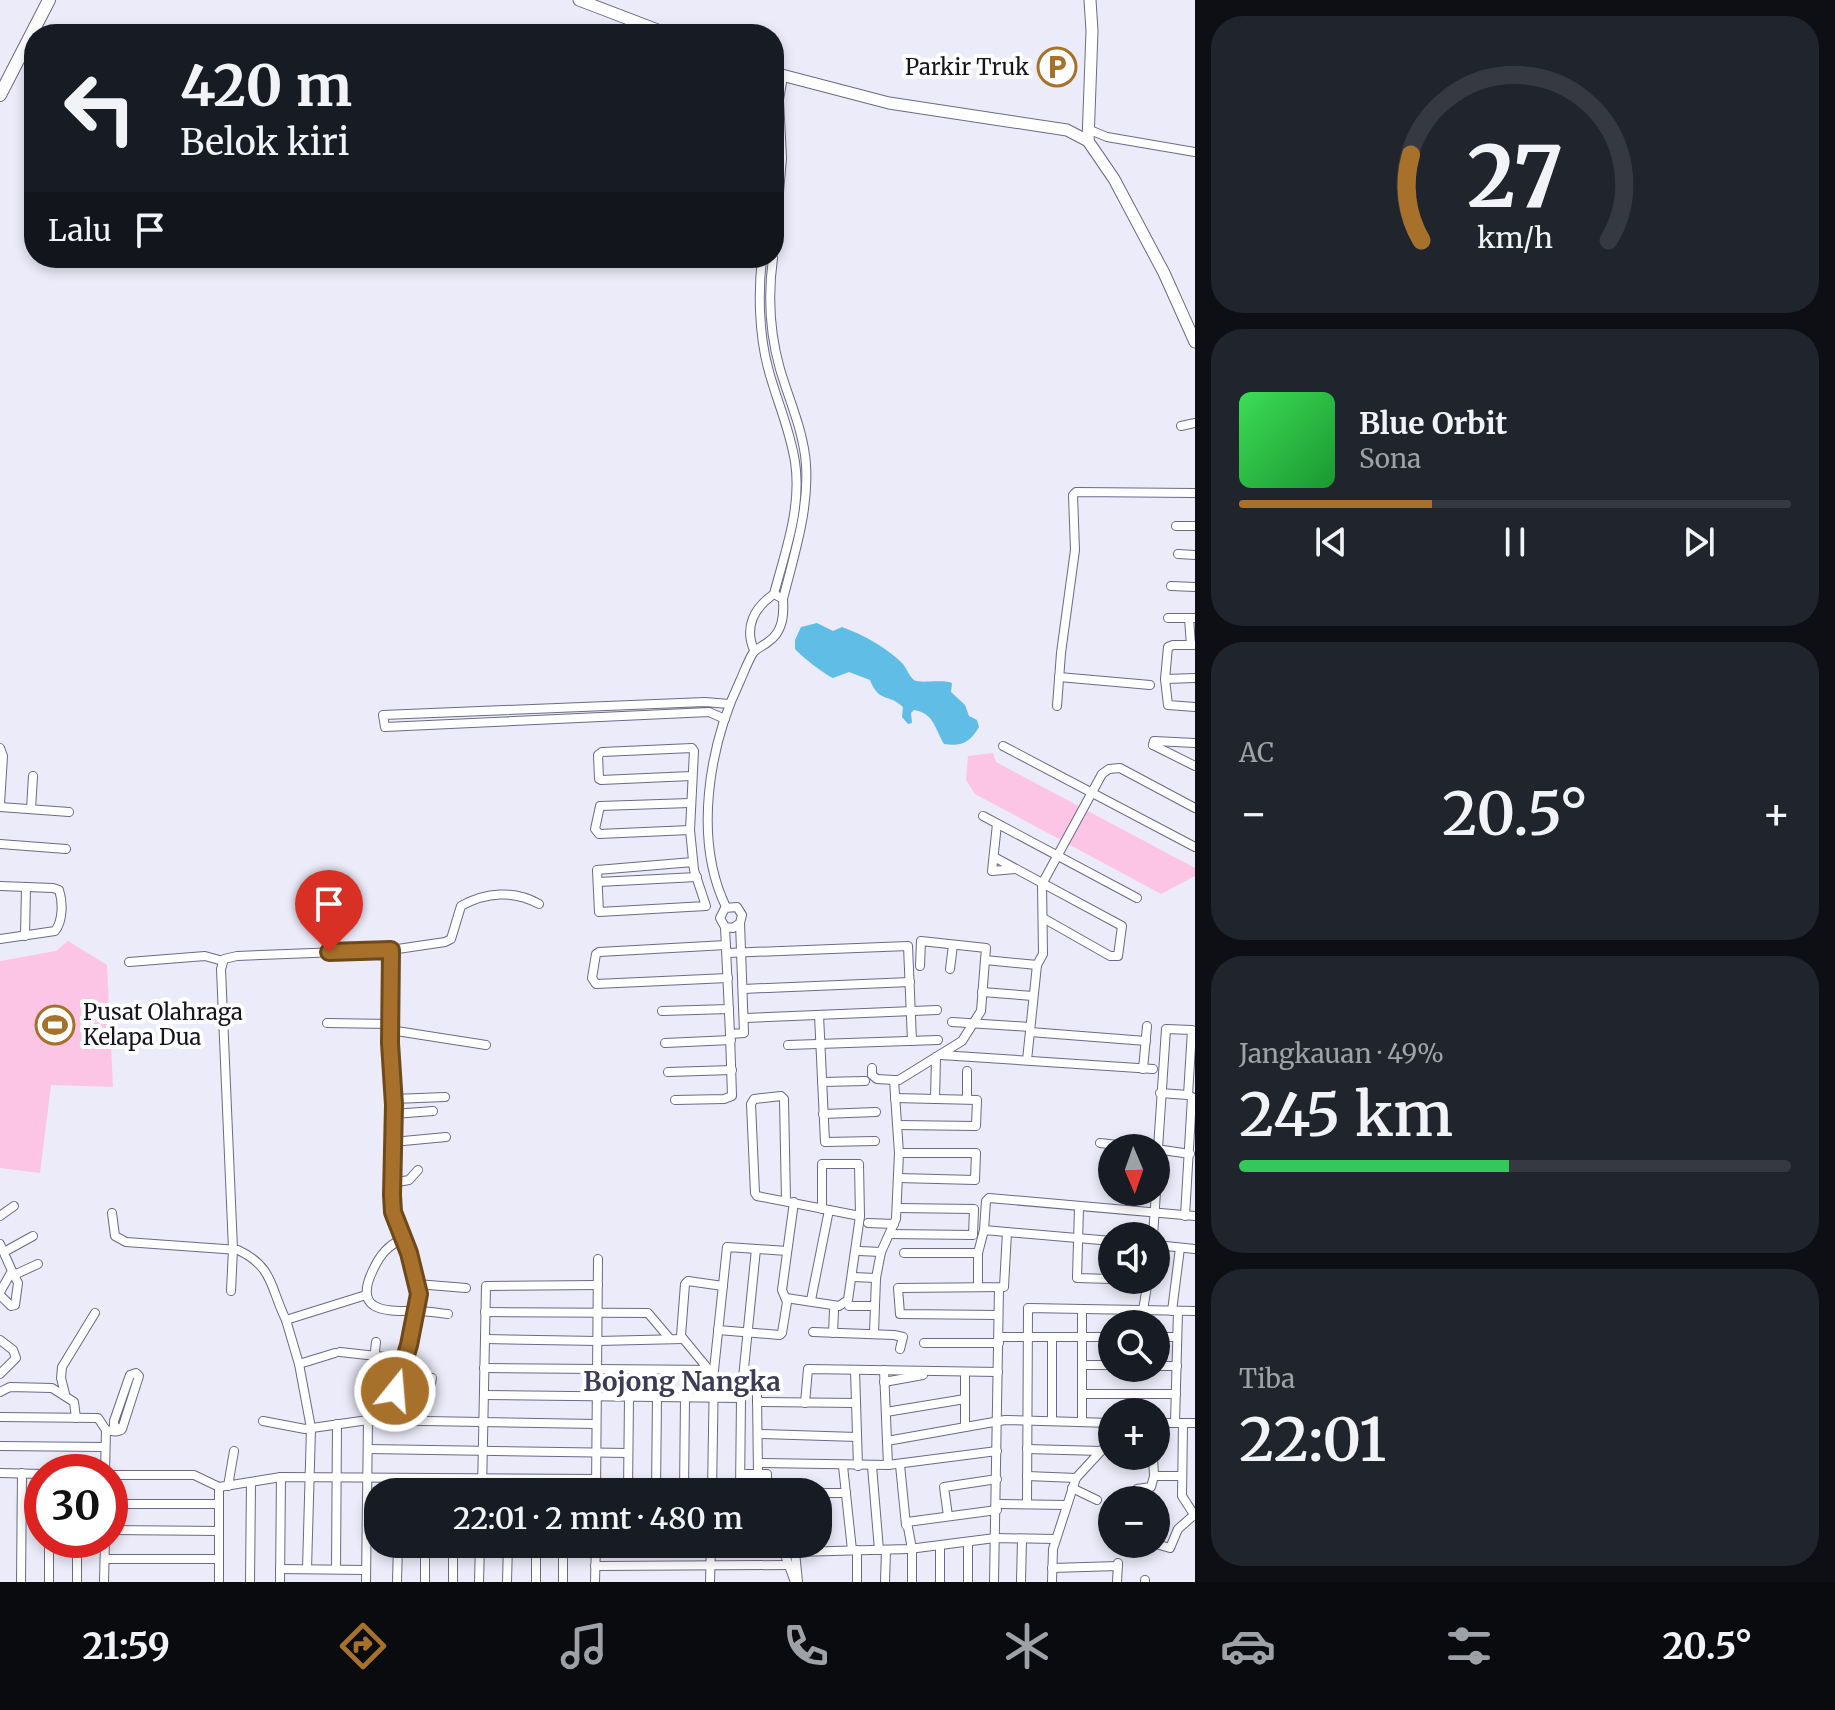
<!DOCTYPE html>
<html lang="id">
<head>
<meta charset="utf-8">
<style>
	:root { --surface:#171b24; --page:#20242c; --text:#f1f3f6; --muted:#9ea1a6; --line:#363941; --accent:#a7712b }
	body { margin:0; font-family:Merriweather,serif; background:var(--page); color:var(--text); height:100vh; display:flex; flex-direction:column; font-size:30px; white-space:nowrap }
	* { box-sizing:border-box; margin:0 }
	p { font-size:26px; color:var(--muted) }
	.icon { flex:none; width:44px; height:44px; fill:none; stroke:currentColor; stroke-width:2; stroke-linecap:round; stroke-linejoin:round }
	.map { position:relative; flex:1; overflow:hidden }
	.sheet { display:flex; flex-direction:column; gap:16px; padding:16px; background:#0d0f14; width:640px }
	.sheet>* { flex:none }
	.hud { position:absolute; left:24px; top:24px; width:760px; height:244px; border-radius:32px; box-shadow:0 4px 12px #0003; background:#171b24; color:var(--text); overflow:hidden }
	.needle { width:52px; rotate:178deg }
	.controls { position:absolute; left:1098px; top:1134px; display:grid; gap:16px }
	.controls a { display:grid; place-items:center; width:72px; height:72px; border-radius:50%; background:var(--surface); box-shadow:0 4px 12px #0003; font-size:40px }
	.speed { position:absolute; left:24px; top:1454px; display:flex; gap:16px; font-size:40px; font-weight:700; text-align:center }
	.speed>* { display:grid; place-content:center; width:104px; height:104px; border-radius:50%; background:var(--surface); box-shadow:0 4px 12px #0003; line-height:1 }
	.speed .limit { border:12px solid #d22; background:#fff; color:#111 }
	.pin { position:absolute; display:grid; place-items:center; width:68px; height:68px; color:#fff; margin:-82px -34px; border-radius:50% 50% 50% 0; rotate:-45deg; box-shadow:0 0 8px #0007 }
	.pin .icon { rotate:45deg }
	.me { position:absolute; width:88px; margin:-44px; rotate:17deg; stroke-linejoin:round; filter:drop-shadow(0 0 6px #0008) }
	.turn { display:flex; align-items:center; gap:28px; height:168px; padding:0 24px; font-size:36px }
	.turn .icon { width:104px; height:104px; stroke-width:2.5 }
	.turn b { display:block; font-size:56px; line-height:68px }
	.then { display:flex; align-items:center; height:76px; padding:0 24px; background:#0003; gap:16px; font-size:30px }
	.big { font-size:60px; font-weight:600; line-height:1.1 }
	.sheet .widget { flex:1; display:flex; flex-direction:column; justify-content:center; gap:12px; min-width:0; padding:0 28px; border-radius:32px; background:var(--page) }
	.sheet .dial { align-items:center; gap:0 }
	.dial svg { height:208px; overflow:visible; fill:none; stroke:var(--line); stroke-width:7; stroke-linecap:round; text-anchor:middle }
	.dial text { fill:var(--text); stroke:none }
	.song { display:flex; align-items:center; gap:24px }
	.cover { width:96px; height:96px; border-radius:12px; background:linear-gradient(135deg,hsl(130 70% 55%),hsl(130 70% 35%)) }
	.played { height:8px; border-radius:4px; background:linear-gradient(90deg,var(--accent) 35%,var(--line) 35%) }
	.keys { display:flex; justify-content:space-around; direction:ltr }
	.heat { display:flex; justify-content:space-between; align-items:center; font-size:44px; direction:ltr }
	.charge { height:12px; border-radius:6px; background:linear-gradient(90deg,#34c759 49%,var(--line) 0) }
	.trip { position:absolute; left:364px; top:1478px; width:468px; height:80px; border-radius:32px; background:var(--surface); box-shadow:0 4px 12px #0003; font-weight:600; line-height:80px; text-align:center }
	.tab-bar { display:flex; height:128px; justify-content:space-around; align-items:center; background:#090b0e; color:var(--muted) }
	.tab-bar .icon { width:56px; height:56px }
	.tab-bar .current { color:var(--accent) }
	.tab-bar b { font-size:36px; color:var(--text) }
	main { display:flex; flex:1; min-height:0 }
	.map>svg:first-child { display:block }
	.green { fill:#fdc5e5 }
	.water { fill:#60bde5 }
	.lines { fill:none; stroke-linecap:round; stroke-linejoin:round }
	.street-casing { stroke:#6a6a88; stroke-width:10 }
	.secondary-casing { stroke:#6a6a88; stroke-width:13 }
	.primary-casing { stroke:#6a6a88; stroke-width:14 }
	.street { stroke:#fff; stroke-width:8 }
	.secondary { stroke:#fff; stroke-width:11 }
	.primary { stroke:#fff; stroke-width:12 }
	.route-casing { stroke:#6d491c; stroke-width:20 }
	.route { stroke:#a7712b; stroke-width:14 }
	.labels { text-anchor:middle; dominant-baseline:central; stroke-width:8; stroke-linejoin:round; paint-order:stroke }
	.poi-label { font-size:22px; fill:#151420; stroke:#fff; text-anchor:end }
	.quarter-label { font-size:26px; font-weight:bold; fill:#3c3b56; stroke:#fff }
</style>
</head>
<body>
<main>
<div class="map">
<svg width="1195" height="1582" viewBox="0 0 1195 1582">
	<rect width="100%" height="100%" fill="#ebebf9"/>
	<g class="green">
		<path d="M993 753 996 762 1195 868V876L1161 894 975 794 966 780 968 756Z"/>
		<path d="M68 941 107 965 113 1087 51 1085 40 1173 0 1168V961L56 951Z"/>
	</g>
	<path class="water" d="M817 623 833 631 842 627C864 635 886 647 903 664 907 669 909 676 914 680 920 684 940 679 952 683L951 692 965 705 969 716 977 720 979 727C970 742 962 747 944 744 935 729 934 713 914 710L911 713 912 723 908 724 902 717 903 707C888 693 879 703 870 680L849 672 833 678C823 673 802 657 795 649V640L801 627Z"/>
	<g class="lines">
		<defs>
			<g id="street">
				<path d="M1090 130 1107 137 1195 152"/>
				<path d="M774 249 782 158 779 100 783 76"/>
				<path d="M762 258C758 293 759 334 768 368 776 399 790 429 795 462 802 507 785 552 774 594"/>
				<path d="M773 258C768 294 770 334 780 369 789 400 804 432 806 465 809 510 794 555 783 599"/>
				<path d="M1181 426 1195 423"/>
				<path d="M1176 526H1195"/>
				<path d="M1178 554 1195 555"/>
				<path d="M1171 586 1195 587"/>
				<path d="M1168 618H1195"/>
				<path d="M1189 618 1191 645"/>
				<path d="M1195 645H1173L1168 647 1165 679 1195 678"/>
				<path d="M1059 677 1150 685"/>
				<path d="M1165 679 1168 705 1195 707"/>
				<path d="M1057 706 1061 653 1075 550 1073 495 1076 492 1195 493"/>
				<path d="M725 719 709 712 385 727 383 715 705 702 729 704"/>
				<path d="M1153 745 1195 766"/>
				<path d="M1153 745 1154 741 1195 743"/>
				<path d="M1003 746 1195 847"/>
				<path d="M0 748 3 756 0 804"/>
				<path d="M691 776 601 780 599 779 598 755 602 752 692 748 694 751 690 830 694 870 706 906 599 912 597 870 693 862"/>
				<path d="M690 803 600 806 595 829 599 834 690 830"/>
				<path d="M0 807 69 812"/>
				<path d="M31 809 33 776"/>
				<path d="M983 816 1137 898"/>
				<path d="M997 824 992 871 1015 869"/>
				<path d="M0 844 66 849"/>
				<path d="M994 857 1122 926 1118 956H1110L1043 918"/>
				<path d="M598 882 697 877"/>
				<path d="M0 886 53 888 59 890C63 902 63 921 55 931L0 939"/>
				<path d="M726 907C693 839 709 746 740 681 744 672 748 661 753 653 757 648 763 646 768 642 783 632 784 615 783 599L774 594C754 608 744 627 754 650"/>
				<path d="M725 927 733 928 740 923 742 915 737 907 725 908 720 918 725 927 730 1034 744 1033 740 923"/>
				<path d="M25 936 26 887"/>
				<path d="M726 945 599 952 596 954 592 978 596 984 728 978"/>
				<path d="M727 953 908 946 912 1041"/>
				<path d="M129 962 205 956 223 961"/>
				<path d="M920 966 921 941 986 948 985 960"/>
				<path d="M950 969 953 945"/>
				<path d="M743 989 910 982"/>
				<path d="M982 992 1033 996"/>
				<path d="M662 1011 729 1009"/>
				<path d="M819 1015 825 1142 875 1141"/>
				<path d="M745 1018 937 1010"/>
				<path d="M952 1022 1030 1027"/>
				<path d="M327 1023 390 1024"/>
				<path d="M390 1030 486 1045"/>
				<path d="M1030 1032 1146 1041"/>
				<path d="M665 1043 731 1040"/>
				<path d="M788 1045 938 1040"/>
				<path d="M941 1055 1153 1069"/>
				<path d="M1027 1060 1037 965"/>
				<path d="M872 1068V1075L877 1079 894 1080"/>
				<path d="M1143 1069 1147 1026"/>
				<path d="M668 1072 732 1070"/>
				<path d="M822 1082 865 1081"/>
				<path d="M1160 1093 1188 1095 1192 1097 1185 1216"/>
				<path d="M895 1098 977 1100 976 1126 898 1125"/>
				<path d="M393 1099 445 1097"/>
				<path d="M935 1099 936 1057"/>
				<path d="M967 1099V1071"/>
				<path d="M675 1100 724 1099 732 1096 730 1034"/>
				<path d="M394 1114 433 1111"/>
				<path d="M823 1114 876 1112"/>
				<path d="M393 1142 446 1137"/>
				<path d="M1100 1143 1143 1148"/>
				<path d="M1156 1149 1190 1154"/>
				<path d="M898 1178 975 1180 976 1153H899"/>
				<path d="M1156 1178 1166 1029 1192 1030 1188 1095"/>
				<path d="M392 1183 409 1180 418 1170"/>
				<path d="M786 1201 784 1099 781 1096 754 1099 751 1104 755 1193 757 1196 860 1216"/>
				<path d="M1079 1208 1077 1278 1112 1279"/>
				<path d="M112 1213 115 1236 126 1242 238 1250C274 1267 270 1288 286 1320"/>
				<path d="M0 1216 14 1206"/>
				<path d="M868 1223 894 1224"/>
				<path d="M984 1230 986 1201 989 1198 1195 1216"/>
				<path d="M890 1234 973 1235 974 1209 897 1208"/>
				<path d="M1153 1236 1156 1192"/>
				<path d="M403 1239C388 1245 380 1255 373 1270 352 1313 387 1311 416 1311 427 1311 438 1313 448 1314"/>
				<path d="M0 1244 12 1271 0 1292"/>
				<path d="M1156 1245 1195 1249"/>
				<path d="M859 1251 881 1252"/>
				<path d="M4 1252 33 1236"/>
				<path d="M904 1253H978"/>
				<path d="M14 1275 38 1264"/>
				<path d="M853 1277 876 1278"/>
				<path d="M417 1284 466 1288"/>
				<path d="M978 1287V1253L984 1230 1112 1241"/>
				<path d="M231 1291 233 1249 221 969 224 959 237 956 391 950 445 942 451 939 461 906C486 892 514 890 539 904"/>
				<path d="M0 1295 11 1306 15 1305 18 1283 12 1271"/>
				<path d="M786 1298 839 1306 848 1300 860 1216 859 1164H822V1209"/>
				<path d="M811 1300 829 1210"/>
				<path d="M849 1306H875"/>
				<path d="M1082 1309V1422"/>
				<path d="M1143 1310 1148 1280"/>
				<path d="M1172 1311 1180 1248"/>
				<path d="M485 1312 648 1313 670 1339"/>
				<path d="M998 1315 900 1314 898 1288 1004 1287 1007 1232"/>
				<path d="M718 1330 780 1335 782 1333 787 1302 782 1290 794 1202"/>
				<path d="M813 1332 894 1335 903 1337 900 1349"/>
				<path d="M833 1333 834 1311"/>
				<path d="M874 1333 876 1278 881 1252 896 1219 899 1153 894 1080H899L962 1041 981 1011 985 960 1037 965 1043 954 1042 884 1102 774 1109 769 1120 768 1195 808"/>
				<path d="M999 1337H1112"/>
				<path d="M1052 1337V1421"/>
				<path d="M1156 1337H1177"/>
				<path d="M485 1339 598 1341 683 1339"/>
				<path d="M0 1340 13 1350 16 1358 0 1374"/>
				<path d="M924 1343H999"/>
				<path d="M340 1352 404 1359"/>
				<path d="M299 1364 335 1353"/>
				<path d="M1083 1365H1112"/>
				<path d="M1156 1366H1177"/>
				<path d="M484 1368 714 1370 712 1492"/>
				<path d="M709 1370 681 1336 685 1284 688 1281 723 1286"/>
				<path d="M714 1370 727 1247 787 1251"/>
				<path d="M855 1370 858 1466"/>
				<path d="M884 1370 888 1465"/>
				<path d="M965 1372V1427"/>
				<path d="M884 1382 923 1375"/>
				<path d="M742 1387H750L757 1394 758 1474"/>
				<path d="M0 1392 10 1387 52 1388 74 1402 76 1418"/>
				<path d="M65 1394 61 1378 62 1367 95 1313"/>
				<path d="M1082 1394H1176"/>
				<path d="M394 1395 428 1397 432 1378"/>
				<path d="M484 1395 741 1398"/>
				<path d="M412 1396 417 1375"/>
				<path d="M757 1402 856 1403"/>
				<path d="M805 1403 808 1369 998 1372"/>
				<path d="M886 1412 965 1399"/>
				<path d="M0 1417 98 1418 106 1430 105 1472"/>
				<path d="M388 1420 409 1345 419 1294 409 1253 393 1212 392 1195 394 1114 390 1043 391 950"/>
				<path d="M263 1421 305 1429 368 1420 596 1424"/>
				<path d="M1156 1423H1195"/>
				<path d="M1175 1423 1178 1311"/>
				<path d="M1183 1423 1182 1496 1195 1516"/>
				<path d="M106 1430C112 1431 118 1433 122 1429L139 1376 136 1373 130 1375 114 1421V1426L121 1430"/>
				<path d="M758 1434 857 1437"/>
				<path d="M887 1441 1005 1420 1112 1423"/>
				<path d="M0 1446 105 1447"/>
				<path d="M368 1449 628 1453"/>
				<path d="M1027 1449 1101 1451"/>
				<path d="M1153 1456 1154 1476H1182"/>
				<path d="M758 1463 888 1465 997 1451"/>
				<path d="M900 1465 906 1525"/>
				<path d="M843 1466 852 1550"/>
				<path d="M872 1466 879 1550"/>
				<path d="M0 1473 42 1474"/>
				<path d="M741 1474H767V1492"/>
				<path d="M110 1475H194L219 1487 281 1477 596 1479"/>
				<path d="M1027 1476 1076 1478"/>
				<path d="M228 1486 234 1451"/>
				<path d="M219 1487V1582"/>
				<path d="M1072 1488 1097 1500"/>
				<path d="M399 1492V1478"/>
				<path d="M482 1492 486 1286 598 1285"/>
				<path d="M596 1492 598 1259"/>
				<path d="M628 1492 629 1397"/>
				<path d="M656 1492 657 1397"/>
				<path d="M684 1492 685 1398"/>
				<path d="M740 1492 741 1398 756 1249"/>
				<path d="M818 1493H846"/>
				<path d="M1132 1500 1137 1489 1151 1487 1154 1476"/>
				<path d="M110 1504H219"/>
				<path d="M997 1504 1067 1505"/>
				<path d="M1027 1504 1028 1308 1195 1311"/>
				<path d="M948 1516 944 1487 997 1479"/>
				<path d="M110 1530 219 1531"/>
				<path d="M781 1544 795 1582"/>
				<path d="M1156 1544 1170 1548 1178 1529 1194 1515"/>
				<path d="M940 1546V1582"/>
				<path d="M105 1559H219"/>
				<path d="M595 1566 787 1565"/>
				<path d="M1052 1568 1118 1566"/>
				<path d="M280 1569 366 1570"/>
				<path d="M307 1569 311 1428 299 1364 286 1320 366 1295"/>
				<path d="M336 1569 337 1424"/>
				<path d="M21 1582 22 1473"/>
				<path d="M49 1582V1540"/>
				<path d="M77 1582V1540"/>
				<path d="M104 1582 105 1540"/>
				<path d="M250 1582 251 1482"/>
				<path d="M280 1582 281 1477"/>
				<path d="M366 1582 368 1420 376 1342"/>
				<path d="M397 1582 398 1544"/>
				<path d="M425 1582V1544"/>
				<path d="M453 1582V1544"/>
				<path d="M479 1582 480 1544"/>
				<path d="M507 1582 508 1544"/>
				<path d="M536 1582V1544"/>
				<path d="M563 1582V1544"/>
				<path d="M595 1582 596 1544"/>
				<path d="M710 1582 711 1544"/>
				<path d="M798 1582 795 1552 909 1549 995 1538 1055 1539"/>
				<path d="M857 1582V1550"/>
				<path d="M885 1582 886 1550"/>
				<path d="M912 1582V1549L907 1522 997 1510"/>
				<path d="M968 1582V1542"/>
				<path d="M994 1582 999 1288"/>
				<path d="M1021 1582 1022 1539"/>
				<path d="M1052 1582 1053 1549 1076 1478 1112 1439"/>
				<path d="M1117 1582 1118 1563"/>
				<path d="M1145 1582V1580"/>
			</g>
			<g id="secondary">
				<path d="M579 0 668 34"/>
				<path d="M774 73 889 103 1067 130 1088 141 1114 179 1164 273 1195 342"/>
				<path d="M1088 141 1092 31 1090 0"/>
			</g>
			<path id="primary" d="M0 95 49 0"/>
		</defs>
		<use href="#street" class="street-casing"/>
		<use href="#secondary" class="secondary-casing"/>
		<use href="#primary" class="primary-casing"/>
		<use href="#street" class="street"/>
		<use href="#secondary" class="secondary"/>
		<use href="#primary" class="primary"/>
	</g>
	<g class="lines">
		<defs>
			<path id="route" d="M329 952 391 950 390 1043 394 1105 392 1195 393 1212 409 1253 419 1294 409 1345 395 1391"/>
		</defs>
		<use href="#route" class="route-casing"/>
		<use href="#route" class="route"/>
	</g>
	<defs>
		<symbol id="parking-ring" viewBox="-11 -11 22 22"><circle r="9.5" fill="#fff" stroke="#a7712b" stroke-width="1.5"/><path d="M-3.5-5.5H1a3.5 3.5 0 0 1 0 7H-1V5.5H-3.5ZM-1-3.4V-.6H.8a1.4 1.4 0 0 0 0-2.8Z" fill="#a7712b"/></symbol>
		<symbol id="stadium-ring" viewBox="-11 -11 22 22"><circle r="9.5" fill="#fff" stroke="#a7712b" stroke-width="1.5"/><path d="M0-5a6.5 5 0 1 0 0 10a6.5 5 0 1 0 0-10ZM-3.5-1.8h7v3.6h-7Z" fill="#a7712b"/></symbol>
	</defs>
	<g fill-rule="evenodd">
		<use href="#parking-ring" x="1035" y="45" width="44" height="44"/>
		<use href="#stadium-ring" x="33" y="1003" width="44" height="44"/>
	</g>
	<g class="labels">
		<g class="poi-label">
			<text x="1029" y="67">Parkir Truk</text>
			<text x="83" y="1012" text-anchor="start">Pusat Olahraga<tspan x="83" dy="25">Kelapa Dua</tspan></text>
		</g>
		<g class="quarter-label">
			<text x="682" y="1381">Bojong Nangka</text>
		</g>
	</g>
</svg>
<div class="controls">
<a><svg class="needle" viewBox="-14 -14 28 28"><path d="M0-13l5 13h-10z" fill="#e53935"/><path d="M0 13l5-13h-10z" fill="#9ea1a6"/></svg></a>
<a><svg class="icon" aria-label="sound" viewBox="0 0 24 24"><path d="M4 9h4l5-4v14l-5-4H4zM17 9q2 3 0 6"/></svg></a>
<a><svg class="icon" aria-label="search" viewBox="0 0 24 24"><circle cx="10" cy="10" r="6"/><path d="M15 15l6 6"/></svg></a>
<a>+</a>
<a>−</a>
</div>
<div class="speed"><div class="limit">30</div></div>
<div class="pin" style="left:329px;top:952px;background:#d93025"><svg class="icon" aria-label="arrive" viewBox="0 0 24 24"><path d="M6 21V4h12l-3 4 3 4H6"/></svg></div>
<svg class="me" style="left:395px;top:1391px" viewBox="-20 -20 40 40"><circle r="17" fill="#a7712b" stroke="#fff" stroke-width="3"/><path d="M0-11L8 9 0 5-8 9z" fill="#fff"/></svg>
<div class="trip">22:01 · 2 mnt · 480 m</div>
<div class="hud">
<div class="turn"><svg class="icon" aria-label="left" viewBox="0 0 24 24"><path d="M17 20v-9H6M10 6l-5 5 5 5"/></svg><div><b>420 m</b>Belok kiri</div></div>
<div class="then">Lalu<svg class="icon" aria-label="arrive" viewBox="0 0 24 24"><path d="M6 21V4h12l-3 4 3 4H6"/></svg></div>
</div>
</div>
<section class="sheet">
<div class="widget dial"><svg viewBox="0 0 100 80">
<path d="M14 69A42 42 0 1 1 86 69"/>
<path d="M14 69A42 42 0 0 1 10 36" stroke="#a7712b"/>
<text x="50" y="56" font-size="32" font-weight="700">27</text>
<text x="50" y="72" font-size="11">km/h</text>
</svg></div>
<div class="widget">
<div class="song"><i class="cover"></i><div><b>Blue Orbit</b><p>Sona</p></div></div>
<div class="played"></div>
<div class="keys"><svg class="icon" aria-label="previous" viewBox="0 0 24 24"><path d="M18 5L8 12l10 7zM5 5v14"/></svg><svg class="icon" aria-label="pause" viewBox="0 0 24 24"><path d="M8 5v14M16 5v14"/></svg><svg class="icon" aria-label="next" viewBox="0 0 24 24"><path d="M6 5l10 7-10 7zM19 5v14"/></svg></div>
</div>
<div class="widget"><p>AC</p>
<div class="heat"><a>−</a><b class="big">20.5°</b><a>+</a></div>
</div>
<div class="widget"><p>Jangkauan · 49%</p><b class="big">245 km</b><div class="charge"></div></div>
<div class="widget"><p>Tiba</p><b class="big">22:01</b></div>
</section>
</main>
<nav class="tab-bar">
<b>21:59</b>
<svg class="icon current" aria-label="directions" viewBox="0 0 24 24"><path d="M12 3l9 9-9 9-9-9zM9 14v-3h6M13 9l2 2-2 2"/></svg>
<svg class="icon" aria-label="music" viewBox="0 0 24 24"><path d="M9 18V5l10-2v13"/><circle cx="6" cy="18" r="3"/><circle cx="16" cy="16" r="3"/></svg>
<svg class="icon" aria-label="phone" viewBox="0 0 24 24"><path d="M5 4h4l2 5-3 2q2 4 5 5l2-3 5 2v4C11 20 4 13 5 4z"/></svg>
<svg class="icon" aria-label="climate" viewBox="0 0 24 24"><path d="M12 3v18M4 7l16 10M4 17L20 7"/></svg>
<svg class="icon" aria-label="car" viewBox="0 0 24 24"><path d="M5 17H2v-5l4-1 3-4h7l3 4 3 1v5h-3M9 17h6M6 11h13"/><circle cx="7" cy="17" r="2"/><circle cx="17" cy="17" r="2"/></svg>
<svg class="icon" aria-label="filters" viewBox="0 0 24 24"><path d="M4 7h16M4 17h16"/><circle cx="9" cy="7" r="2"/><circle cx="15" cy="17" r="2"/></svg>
<b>20.5°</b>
</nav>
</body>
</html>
